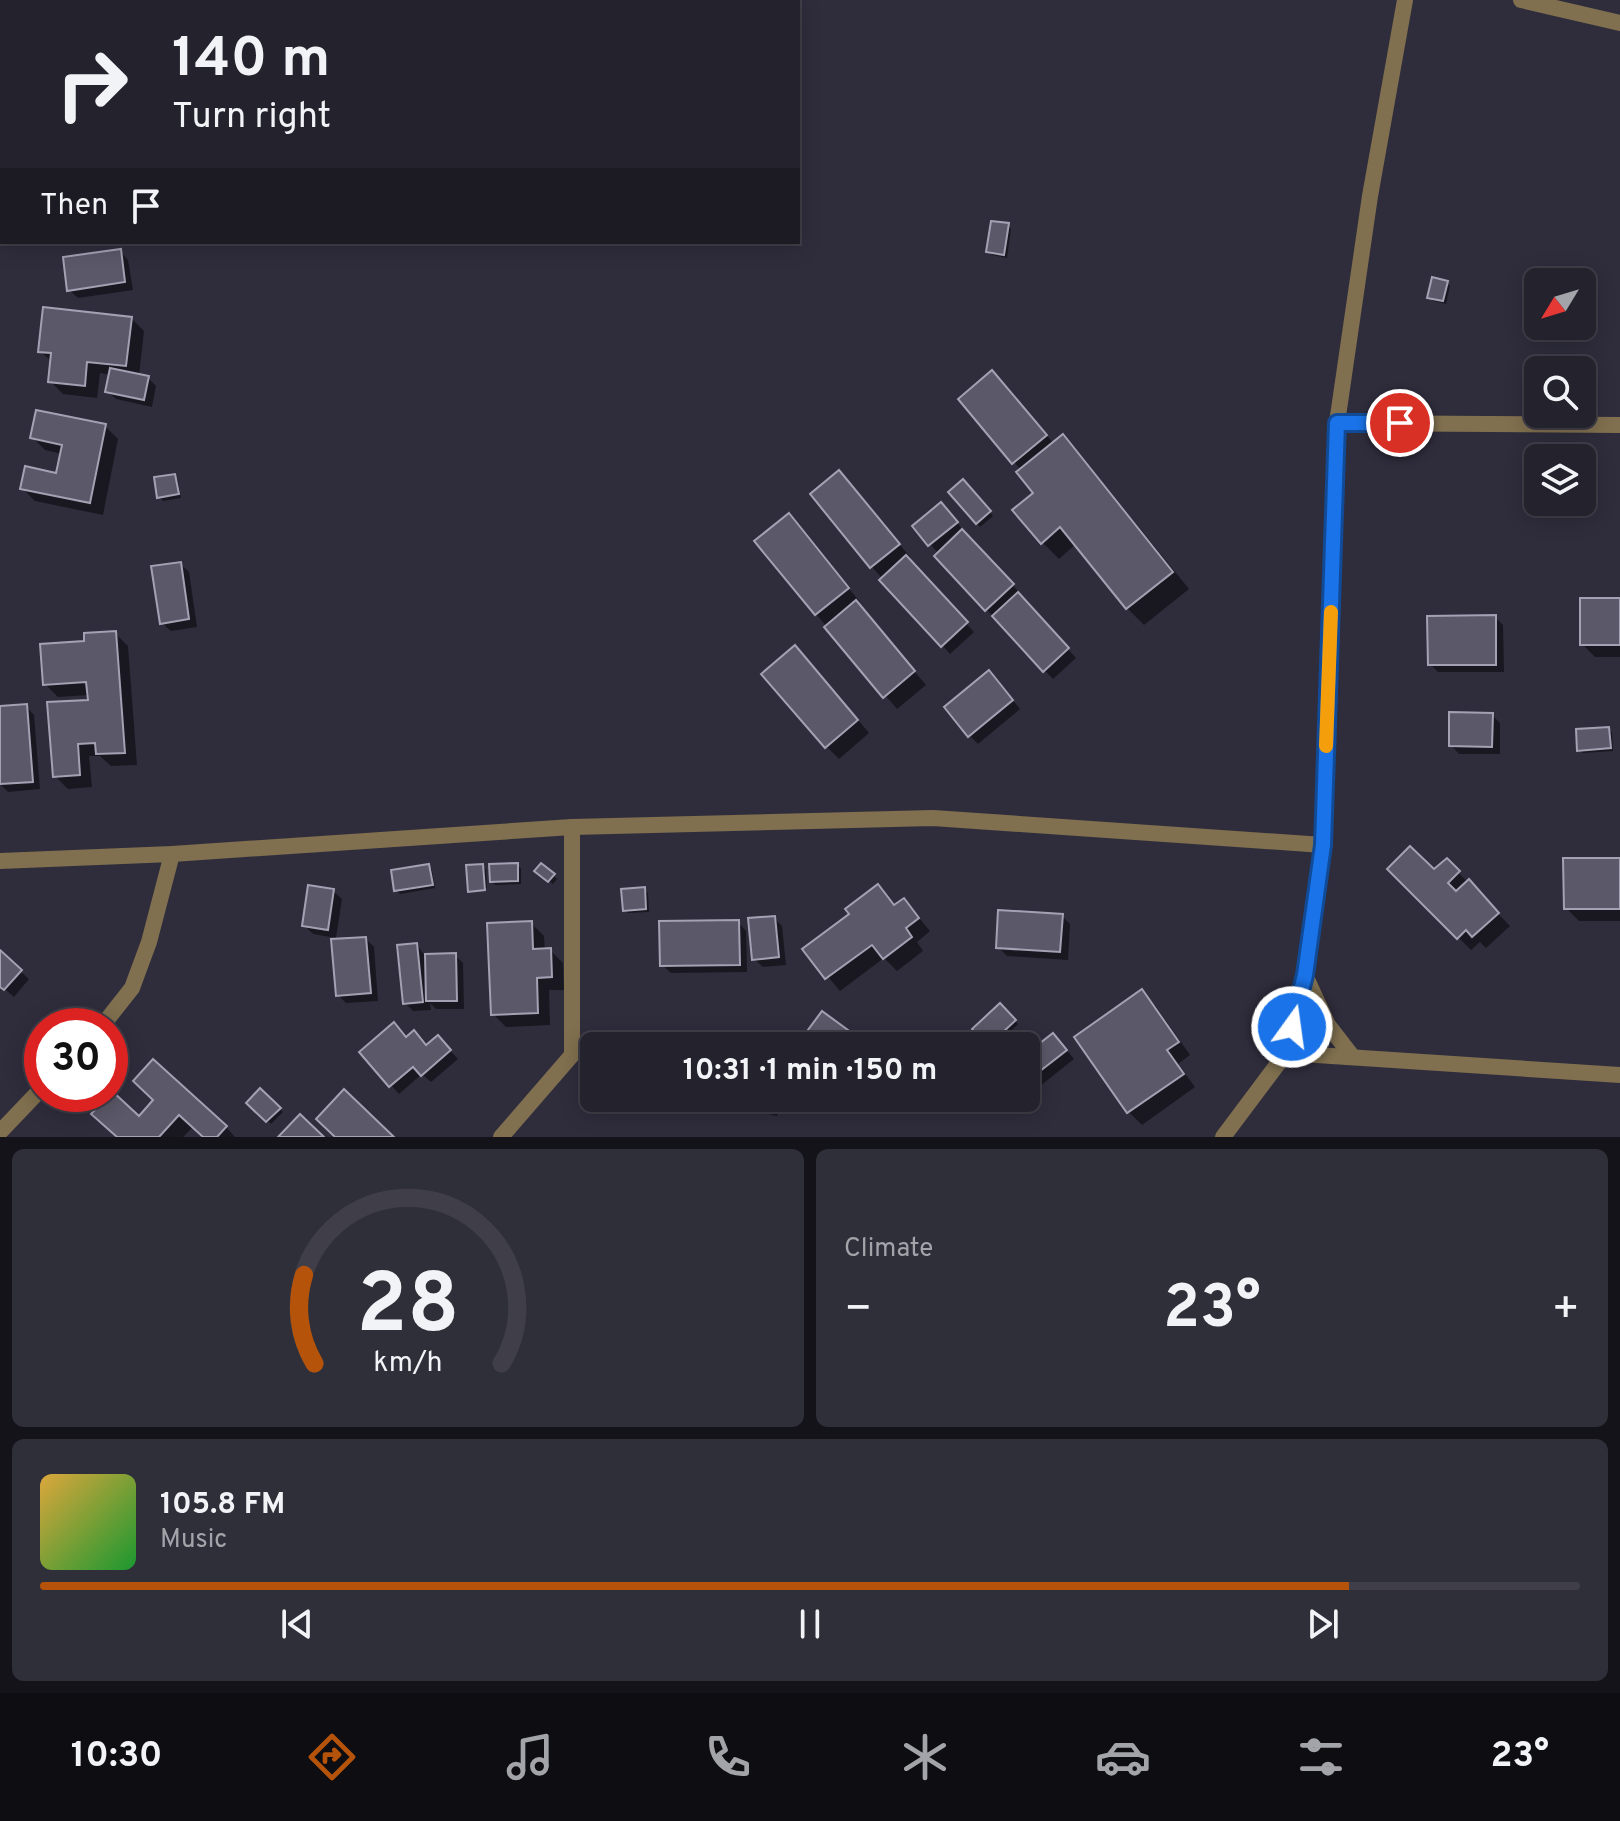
<!DOCTYPE html>
<html lang="en">
<head>
<meta charset="utf-8">
<style>
	:root { --surface:#23222d; --page:#2f2f39; --text:#f1f3f6; --muted:#a3a4aa; --line:#403f49; --accent:#b45309 }
	body { margin:0; font-family:Overpass,sans-serif; background:var(--page); color:var(--text); height:100vh; display:flex; flex-direction:column; font-size:30px; white-space:nowrap }
	* { box-sizing:border-box; margin:0 }
	p { font-size:26px; color:var(--muted) }
	.icon { flex:none; width:44px; height:44px; fill:none; stroke:currentColor; stroke-width:2; stroke-linecap:round; stroke-linejoin:round }
	.map { position:relative; height:1137px; overflow:hidden }
	.panel { display:flex; flex-direction:column; gap:12px; padding:12px; background:#131319; flex:1 }
	.panel>* { flex:none }
	.hud { position:absolute; left:0px; top:0px; width:800px; height:244px; box-shadow:0 4px 20px #0003,0 0 0 2px var(--line); background:#23222d; color:var(--text); overflow:hidden }
	.needle { width:52px; rotate:232deg }
	.buttons { position:absolute; left:1524px; top:268px; display:grid; gap:16px }
	.buttons a { display:grid; place-items:center; width:72px; height:72px; border-radius:12px; background:var(--surface); box-shadow:0 4px 20px #0003,0 0 0 2px var(--line); font-size:40px }
	.speed { position:absolute; left:24px; top:1008px; display:flex; gap:16px; font-size:40px; font-weight:700; text-align:center }
	.speed>* { display:grid; place-content:center; width:104px; height:104px; border-radius:50%; background:var(--surface); box-shadow:0 4px 20px #0003,0 0 0 2px var(--line); line-height:1 }
	.speed .limit { border:12px solid #d22; background:#fff; color:#111 }
	.pin { position:absolute; display:grid; place-items:center; width:68px; height:68px; color:#fff; margin:-34px; border:4px solid #fff; border-radius:50%; box-shadow:0 2px 8px #0007 }
	.me { position:absolute; width:88px; margin:-44px; rotate:14deg; stroke-linejoin:round; filter:drop-shadow(0 0 6px #0008) }
	.turn { display:flex; align-items:center; gap:28px; height:168px; padding:0 40px; font-size:36px }
	.turn .icon { width:104px; height:104px; stroke-width:2.5 }
	.turn b { display:block; font-size:56px; line-height:68px }
	.then { display:flex; align-items:center; height:76px; padding:0 40px; background:#0003; gap:16px; font-size:30px }
	.big { font-size:60px; font-weight:700; line-height:1.1 }
	.panel .tile { flex:1; display:flex; flex-direction:column; justify-content:center; gap:12px; min-width:0; padding:0 28px; border-radius:12px; background:var(--page) }
	.panel .dial { align-items:center; gap:0 }
	.dial svg { height:208px; overflow:visible; fill:none; stroke:var(--line); stroke-width:7; stroke-linecap:round; text-anchor:middle }
	.dial text { fill:var(--text); stroke:none }
	.song { display:flex; align-items:center; gap:24px }
	.cover { width:96px; height:96px; border-radius:12px; background:linear-gradient(135deg,hsl(40 70% 55%),hsl(130 70% 35%)) }
	.played { height:8px; border-radius:4px; background:linear-gradient(90deg,var(--accent) 85%,var(--line) 85%) }
	.keys { display:flex; justify-content:space-around; direction:ltr }
	.heat { display:flex; justify-content:space-between; align-items:center; font-size:44px; direction:ltr }
	.panel .tiles { flex:1; display:grid; gap:12px; grid-template-columns:1fr 1fr }
	.tile:last-child { grid-column:span 2 }
	.trip { position:absolute; left:580px; top:1032px; width:460px; height:80px; border-radius:12px; background:var(--surface); box-shadow:0 4px 20px #0003,0 0 0 2px var(--line); font-weight:700; line-height:80px; text-align:center }
	.dock { display:flex; height:128px; justify-content:space-around; align-items:center; background:#0e0e12; color:var(--muted) }
	.dock .icon { width:56px; height:56px }
	.dock .active { color:var(--accent) }
	.dock b { font-size:36px; color:var(--text) }
	.map>svg:first-child { display:block }
	.shadow { fill:#0007 }
	.building { fill:#5b5869; stroke:#a3a1b3; stroke-width:2 }
	.lines { fill:none; stroke-linecap:round; stroke-linejoin:round }
	.street { stroke:#80704f; stroke-width:16 }
	.route-casing { stroke:#114b97; stroke-width:20 }
	.route { stroke:#1a73e8; stroke-width:14 }
	.slow { stroke:#f59e0b; stroke-width:14 }
</style>
</head>
<body>
<div class="map">
<svg width="1620" height="1137" viewBox="0 0 1620 1137">
	<rect width="100%" height="100%" fill="#2f2d3c"/>
	<g class="shadow">
		<path d="M1008 225 1011 229 1007 258 992 255 988 252Z"/>
		<path d="M120 251 128 260 133 290 78 298 69 290Z"/>
		<path d="M1447 283 1450 286 1446 304 1433 301 1429 297Z"/>
		<path d="M131 318 144 331 139 376 148 378 156 386 152 407 116 399 107 391 111 375 100 373 97 398 63 394 50 381 52 362 40 351Z"/>
		<path d="M1005 385 1054 444 1063 437 1080 454 1189 589 1144 625 1127 608 1076 544 1059 559 1042 542 1036 493 1021 470 961 399Z"/>
		<path d="M105 426 118 439 103 515 35 501 22 488 58 475 62 454 45 450 33 438Z"/>
		<path d="M839 473 911 558 909 560 974 632 950 654 872 567 812 495Z"/>
		<path d="M174 476 178 480 181 498 163 501 159 497Z"/>
		<path d="M963 482 993 516 980 527 951 492Z"/>
		<path d="M949 513 964 531 963 533 1020 593 1018 595 1076 658 1053 679 986 609 915 526Z"/>
		<path d="M789 516 860 602 857 604 926 685 897 709 816 614Z"/>
		<path d="M180 564 189 572 197 627 171 631 162 623Z"/>
		<path d="M1620 600V657H1595L1582 644Z"/>
		<path d="M1495 617 1503 625 1504 672H1438L1430 664Z"/>
		<path d="M115 633 128 646 137 765 111 766 100 756H89L92 787 68 789 55 776 90 701 89 695 58 697 45 684 86 643Z"/>
		<path d="M808 660 869 733 839 759 826 746Z"/>
		<path d="M997 681 1020 709 978 744 970 736Z"/>
		<path d="M26 706 34 715 40 789 8 792 0 784V708Z"/>
		<path d="M1492 715 1500 723V754H1459L1451 745Z"/>
		<path d="M1608 729 1612 732 1613 751 1583 753 1579 750Z"/>
		<path d="M1620 860V921H1579L1566 908Z"/>
		<path d="M1447 861 1510 926 1486 948 1480 942 1471 950 1390 869 1434 872Z"/>
		<path d="M517 865 521 868V884L495 885 492 881Z"/>
		<path d="M429 866 432 870 435 888 400 894 396 890Z"/>
		<path d="M482 866 486 870 487 888 470 890Z"/>
		<path d="M537 871 554 876 557 879 553 884Z"/>
		<path d="M878 887 895 906 904 900 930 931 917 942 923 951 897 971 884 958 840 991 805 949 851 914Z"/>
		<path d="M644 889 648 893 649 912 628 913 625 910Z"/>
		<path d="M333 891 342 899 336 938 313 934 304 925Z"/>
		<path d="M1062 916 1070 924 1068 960 1007 956 998 947Z"/>
		<path d="M774 918 782 926 786 965 763 967 754 959Z"/>
		<path d="M738 922 746 931 747 972 671 973 662 965Z"/>
		<path d="M531 923 544 936 545 951 550 950 563 963 564 990H549L550 1025 506 1027 493 1014Z"/>
		<path d="M366 939 374 947 378 1001 346 1003 338 995Z"/>
		<path d="M417 945 425 956 455 955 463 963 464 1009H436L430 1003 431 1010 413 1011 405 1003Z"/>
		<path d="M0 953 29 979 14 997 0 985Z"/>
		<path d="M1142 992 1155 1005 1190 1055 1178 1064 1195 1087 1142 1125 1129 1112 1077 1037Z"/>
		<path d="M1000 1006 1018 1024 995 1046H991L975 1029Z"/>
		<path d="M407 1039 427 1047 446 1046 458 1059 431 1082 422 1074 399 1094 362 1052Z"/>
		<path d="M1061 1043 1074 1059 1035 1090 1026 1081V1057Z"/>
		<path d="M261 1090 283 1112 271 1124 249 1103Z"/>
		<path d="M781 1098 777 1116 741 1107 732 1099Z"/>
		<path d="M156 1100 226 1127 235 1137H204L193 1127 183 1137H118Z"/>
	</g>
	<g class="building">
		<path d="M991 221 1009 223 1004 255 986 252Z"/>
		<path d="M121 249 125 282 67 291 63 257Z"/>
		<path d="M1432 277 1448 281 1443 301 1427 298Z"/>
		<path d="M43 307 132 317 126 366 87 362 85 386 48 382 51 353 38 352Z"/>
		<path d="M110 368 149 376 144 400 105 392Z"/>
		<path d="M992 370 1047 435 1012 464 958 399Z"/>
		<path d="M36 410 106 424 90 503 20 489 25 466 56 473 62 445 30 438Z"/>
		<path d="M1063 434 1173 572 1126 609 1060 527 1041 544 1012 510 1033 493 1016 472Z"/>
		<path d="M839 470 900 544 870 568 810 494Z"/>
		<path d="M175 474 179 494 157 498 154 477Z"/>
		<path d="M963 479 991 511 976 524 948 492Z"/>
		<path d="M941 502 958 522 928 546 912 526Z"/>
		<path d="M789 513 849 588 815 615 754 541Z"/>
		<path d="M962 529 1014 584 985 611 934 556Z"/>
		<path d="M906 555 968 622 941 647 879 580Z"/>
		<path d="M181 562 189 619 160 624 151 566Z"/>
		<path d="M1018 592 1069 648 1043 672 992 616Z"/>
		<rect x="1580" y="598" width="40" height="47"/>
		<path d="M856 600 915 671 883 698 824 627Z"/>
		<path d="M1496 615V665H1428L1427 616Z"/>
		<path d="M116 631 125 753 96 754 95 743 78 744 80 775 53 777 47 702 88 700 86 682 43 685 40 644 84 641V633Z"/>
		<path d="M795 645 858 720 825 748 761 674Z"/>
		<path d="M989 670 1013 700 968 737 944 707Z"/>
		<path d="M27 704 33 782 0 784V706Z"/>
		<path d="M1449 712 1493 713 1492 747 1449 746Z"/>
		<path d="M1609 727 1611 748 1577 751 1576 729Z"/>
		<path d="M1410 846 1434 869 1447 858 1460 871 1448 883 1456 891 1469 879 1499 913 1472 937 1466 930 1457 939 1387 869Z"/>
		<path d="M1563 858H1620V909H1564Z"/>
		<path d="M518 863V881L490 882 489 864Z"/>
		<path d="M541 863 555 874 548 882 534 871Z"/>
		<path d="M429 864 433 885 394 891 391 870Z"/>
		<path d="M483 864 485 890 468 892 466 865Z"/>
		<path d="M878 884 894 905 904 898 919 918 906 928 912 937 883 959 872 945 825 979 802 949 849 914 845 909Z"/>
		<path d="M308 885 334 889 328 930 302 926Z"/>
		<path d="M645 887 646 909 623 911 621 889Z"/>
		<path d="M998 910 1063 914 1060 952 996 948Z"/>
		<path d="M775 916 779 957 752 960 748 918Z"/>
		<path d="M739 920 740 965 660 966 659 921Z"/>
		<path d="M532 921 533 949 551 948 552 977 537 978 538 1013 491 1015 487 923Z"/>
		<path d="M366 937 371 993 336 996 331 939Z"/>
		<path d="M417 943 423 1002 403 1004 397 945Z"/>
		<path d="M0 950 22 970 4 990 0 987Z"/>
		<path d="M456 953 457 1001H426L425 954Z"/>
		<path d="M1142 989 1179 1042 1167 1050 1184 1074 1127 1113 1074 1037Z"/>
		<path d="M1000 1003 1016 1020 988 1046 972 1029Z"/>
		<path d="M822 1011 863 1041 860 1046H796Z"/>
		<path d="M394 1022 406 1037 414 1030 426 1045 438 1035 451 1050 421 1076 413 1067 389 1087 359 1052Z"/>
		<path d="M1053 1033 1067 1050 1026 1082V1054Z"/>
		<path d="M153 1059 227 1126 217 1137H203L179 1115 159 1137H117L91 1114 112 1091 139 1116 153 1100 133 1081Z"/>
		<path d="M260 1088 281 1108 266 1122 246 1103Z"/>
		<path d="M344 1089 394 1137H335L316 1119Z"/>
		<path d="M730 1098H771L769 1109Z"/>
		<path d="M300 1114 324 1137H278Z"/>
	</g>
	<g class="lines">
		<g class="street">
			<path d="M1521 0 1620 23"/>
			<path d="M1337 423 1620 425"/>
			<path d="M0 861 172 854 572 827 933 818 1323 845"/>
			<path d="M1305 975 1328 1025 1352 1056"/>
			<path d="M102 1026 132 988 149 942 172 854"/>
			<path d="M1286 1053 1620 1075"/>
			<path d="M0 1132 42 1088"/>
			<path d="M501 1137 572 1055V827"/>
			<path d="M1223 1137 1286 1053 1305 975 1323 845 1337 423 1370 196 1405 0"/>
		</g>
	</g>
	<g class="lines">
		<defs>
			<path id="route" d="M1292 1027 1305 975 1323 845 1337 423H1400"/>
		</defs>
		<use href="#route" class="route-casing"/>
		<use href="#route" class="route"/>
		<path class="slow" d="M1326 746 1331 612"/>
	</g>
</svg>
<div class="buttons">
<a><svg class="needle" viewBox="-14 -14 28 28"><path d="M0-13l5 13h-10z" fill="#e53935"/><path d="M0 13l5-13h-10z" fill="#a3a4aa"/></svg></a>
<a><svg class="icon" aria-label="search" viewBox="0 0 24 24"><circle cx="10" cy="10" r="6"/><path d="M15 15l6 6"/></svg></a>
<a><svg class="icon" aria-label="layers" viewBox="0 0 24 24"><path d="M12 4l9 5-9 5-9-5zM3 14l9 5 9-5"/></svg></a>
</div>
<div class="speed"><div class="limit">30</div></div>
<div class="pin" style="left:1400px;top:423px;background:#d93025"><svg class="icon" aria-label="arrive" viewBox="0 0 24 24"><path d="M6 21V4h12l-3 4 3 4H6"/></svg></div>
<svg class="me" style="left:1292px;top:1027px" viewBox="-20 -20 40 40"><circle r="17" fill="#1a73e8" stroke="#fff" stroke-width="3"/><path d="M0-11L8 9 0 5-8 9z" fill="#fff"/></svg>
<div class="trip">10:31 · 1 min · 150 m</div>
<div class="hud">
<div class="turn"><svg class="icon" aria-label="right" viewBox="0 0 24 24"><path d="M7 20v-9h11M14 6l5 5-5 5"/></svg><div><b>140 m</b>Turn right</div></div>
<div class="then">Then<svg class="icon" aria-label="arrive" viewBox="0 0 24 24"><path d="M6 21V4h12l-3 4 3 4H6"/></svg></div>
</div>
</div>
<section class="panel">
<div class="tiles">
<div class="tile dial"><svg viewBox="0 0 100 80">
<path d="M14 69A42 42 0 1 1 86 69"/>
<path d="M14 69A42 42 0 0 1 10 35" stroke="#b45309"/>
<text x="50" y="56" font-size="32" font-weight="700">28</text>
<text x="50" y="72" font-size="11">km/h</text>
</svg></div>
<div class="tile"><p>Climate</p>
<div class="heat"><a>−</a><b class="big">23°</b><a>+</a></div>
</div>
<div class="tile">
<div class="song"><i class="cover"></i><div><b>105.8 FM</b><p>Music</p></div></div>
<div class="played"></div>
<div class="keys"><svg class="icon" aria-label="previous" viewBox="0 0 24 24"><path d="M18 5L8 12l10 7zM5 5v14"/></svg><svg class="icon" aria-label="pause" viewBox="0 0 24 24"><path d="M8 5v14M16 5v14"/></svg><svg class="icon" aria-label="next" viewBox="0 0 24 24"><path d="M6 5l10 7-10 7zM19 5v14"/></svg></div>
</div>
</div>
</section>
<nav class="dock">
<b>10:30</b>
<svg class="icon active" aria-label="directions" viewBox="0 0 24 24"><path d="M12 3l9 9-9 9-9-9zM9 14v-3h6M13 9l2 2-2 2"/></svg>
<svg class="icon" aria-label="music" viewBox="0 0 24 24"><path d="M9 18V5l10-2v13"/><circle cx="6" cy="18" r="3"/><circle cx="16" cy="16" r="3"/></svg>
<svg class="icon" aria-label="phone" viewBox="0 0 24 24"><path d="M5 4h4l2 5-3 2q2 4 5 5l2-3 5 2v4C11 20 4 13 5 4z"/></svg>
<svg class="icon" aria-label="climate" viewBox="0 0 24 24"><path d="M12 3v18M4 7l16 10M4 17L20 7"/></svg>
<svg class="icon" aria-label="car" viewBox="0 0 24 24"><path d="M5 17H2v-5l4-1 3-4h7l3 4 3 1v5h-3M9 17h6M6 11h13"/><circle cx="7" cy="17" r="2"/><circle cx="17" cy="17" r="2"/></svg>
<svg class="icon" aria-label="filters" viewBox="0 0 24 24"><path d="M4 7h16M4 17h16"/><circle cx="9" cy="7" r="2"/><circle cx="15" cy="17" r="2"/></svg>
<b>23°</b>
</nav>
</body>
</html>
